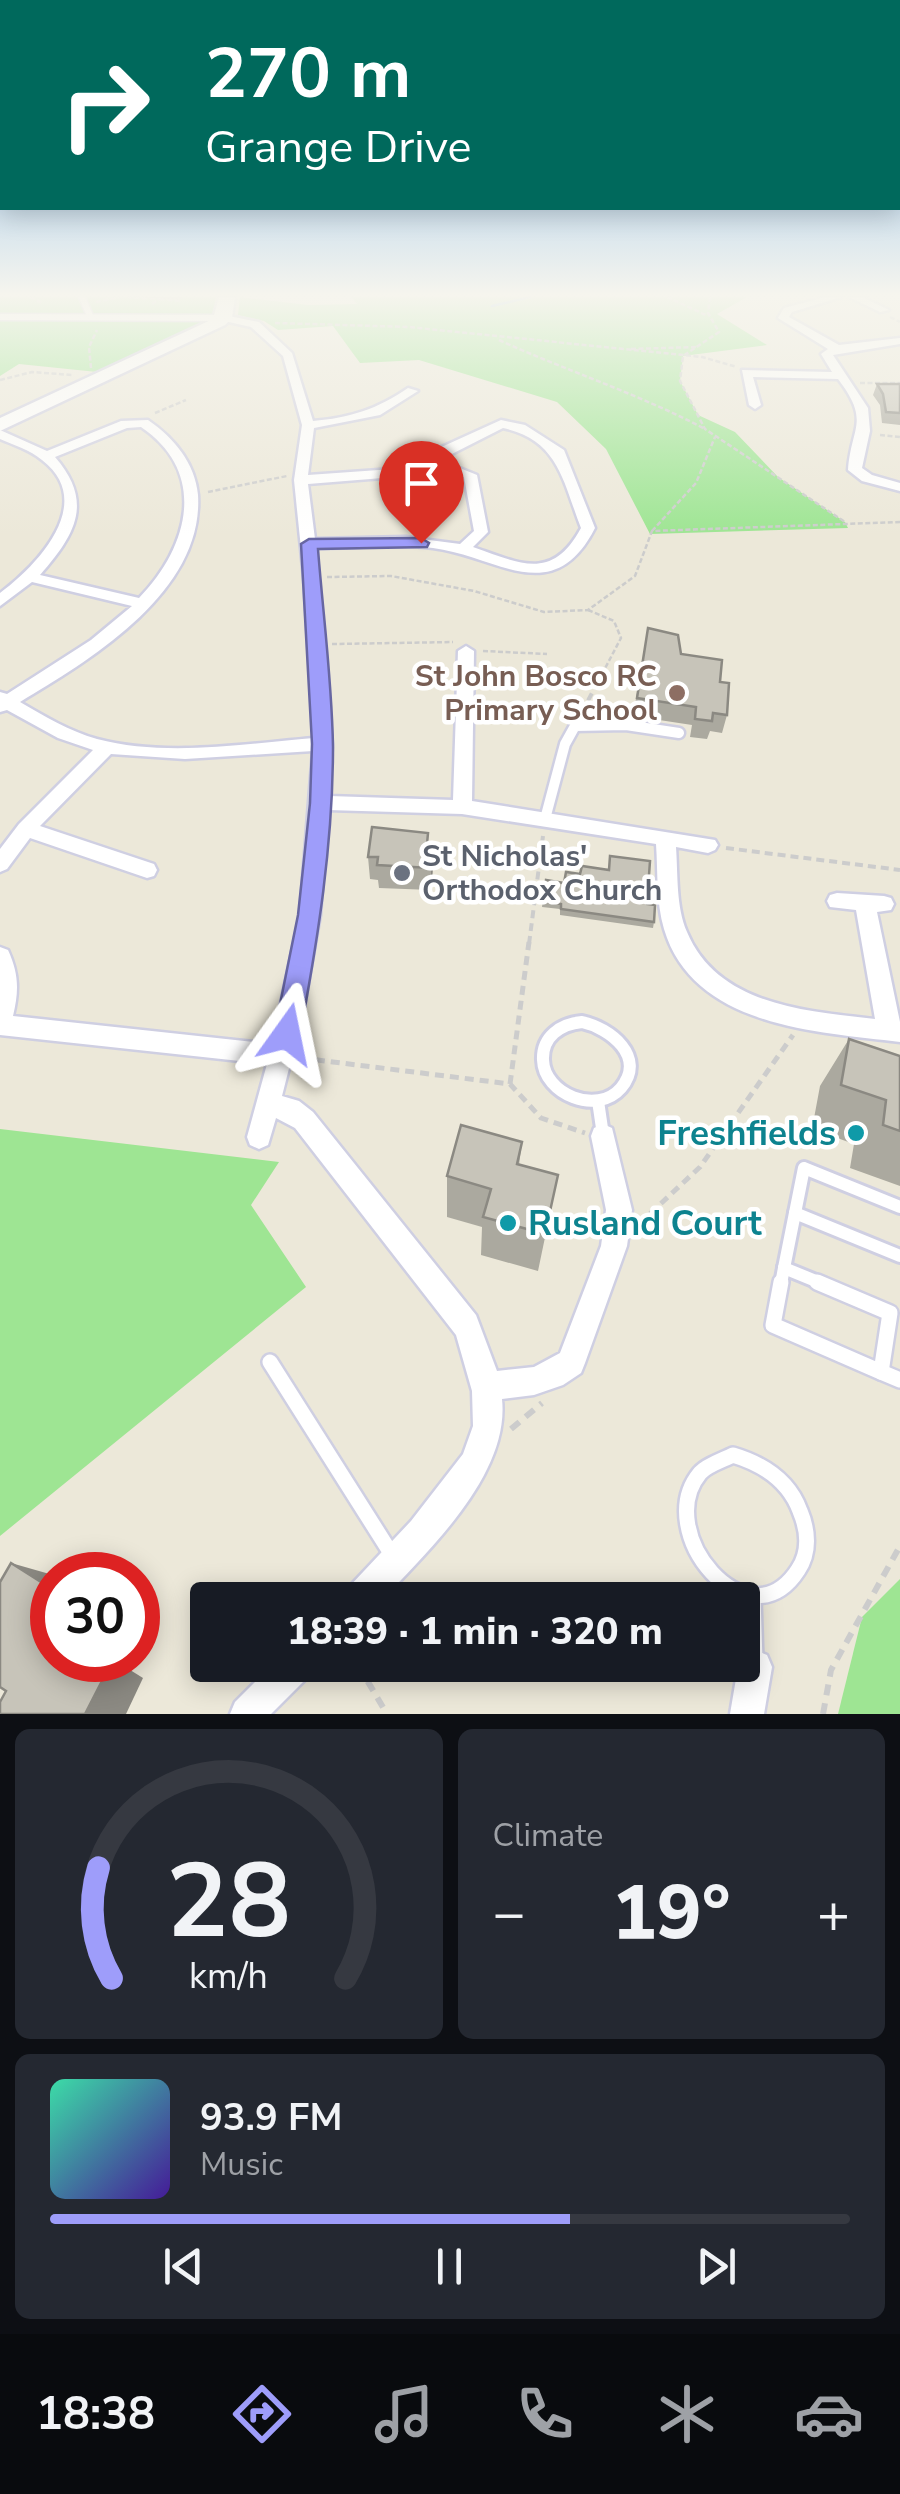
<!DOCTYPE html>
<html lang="en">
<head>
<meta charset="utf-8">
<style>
	:root { --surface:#171b24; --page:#242831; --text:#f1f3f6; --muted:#9ea1a6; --line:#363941; --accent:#9e9dfa }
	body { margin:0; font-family:"Nunito Sans",sans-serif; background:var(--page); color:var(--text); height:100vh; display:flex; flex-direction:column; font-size:38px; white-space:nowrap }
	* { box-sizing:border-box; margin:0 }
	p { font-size:32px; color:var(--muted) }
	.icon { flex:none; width:55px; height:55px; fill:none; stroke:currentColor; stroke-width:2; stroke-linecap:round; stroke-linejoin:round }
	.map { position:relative; height:1714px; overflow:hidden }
	.details { display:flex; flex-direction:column; gap:15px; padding:15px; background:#0d0f14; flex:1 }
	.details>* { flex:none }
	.banner { position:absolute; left:0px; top:0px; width:900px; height:210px; box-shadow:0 5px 25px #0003; background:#00695c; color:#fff; overflow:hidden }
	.speed { position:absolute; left:30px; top:1552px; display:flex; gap:20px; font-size:50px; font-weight:700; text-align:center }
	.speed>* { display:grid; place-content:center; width:130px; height:130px; border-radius:50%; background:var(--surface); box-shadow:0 5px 25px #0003; line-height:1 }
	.speed .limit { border:15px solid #d22; background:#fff; color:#111 }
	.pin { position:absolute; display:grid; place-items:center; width:85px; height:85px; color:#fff; margin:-102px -42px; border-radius:50% 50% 50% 0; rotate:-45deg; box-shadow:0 0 10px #0007 }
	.pin .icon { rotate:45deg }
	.me { position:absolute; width:110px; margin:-55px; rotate:12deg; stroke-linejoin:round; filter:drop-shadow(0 0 8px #0008) }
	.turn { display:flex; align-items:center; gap:35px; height:210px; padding:0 40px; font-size:45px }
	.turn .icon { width:130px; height:130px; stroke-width:2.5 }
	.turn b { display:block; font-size:70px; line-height:85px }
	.big { font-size:75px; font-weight:800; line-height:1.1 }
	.details .card { flex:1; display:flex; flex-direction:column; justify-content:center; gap:15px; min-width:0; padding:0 35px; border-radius:15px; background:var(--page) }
	.details .dial { align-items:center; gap:0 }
	.dial svg { height:260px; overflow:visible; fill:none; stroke:var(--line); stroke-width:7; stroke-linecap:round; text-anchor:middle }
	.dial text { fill:var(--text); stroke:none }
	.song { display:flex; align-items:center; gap:30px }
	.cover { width:120px; height:120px; border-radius:15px; background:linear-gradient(135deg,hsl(160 70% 55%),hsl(260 70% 35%)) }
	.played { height:10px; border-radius:5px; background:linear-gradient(90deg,var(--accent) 65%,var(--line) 65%) }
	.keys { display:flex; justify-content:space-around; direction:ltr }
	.heat { display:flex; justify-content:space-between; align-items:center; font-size:55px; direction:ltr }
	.details .tiles { flex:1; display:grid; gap:15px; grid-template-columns:1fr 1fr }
	.card:last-child { grid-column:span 2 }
	.trip { position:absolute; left:190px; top:1582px; width:570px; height:100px; border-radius:10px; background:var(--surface); box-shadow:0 5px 25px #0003; font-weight:800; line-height:100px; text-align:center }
	.tabs { display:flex; height:160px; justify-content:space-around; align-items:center; background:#090b0e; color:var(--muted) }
	.tabs .icon { width:70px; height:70px }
	.tabs .selected { color:var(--accent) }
	.tabs b { font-size:45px; color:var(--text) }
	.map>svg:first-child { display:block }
	.green { fill:#9ee593 }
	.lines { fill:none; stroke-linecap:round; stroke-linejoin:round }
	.stream { stroke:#67b0f3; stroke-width:2.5 }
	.lane-far3-casing { stroke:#cfcfe2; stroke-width:9 }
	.lane-far2-casing { stroke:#cfcfe2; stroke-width:15 }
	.lane-far1-casing { stroke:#cfcfe2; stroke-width:18 }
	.lane-casing { stroke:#cfcfe2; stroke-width:20 }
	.street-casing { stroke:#cfcfe2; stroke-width:5 }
	.secondary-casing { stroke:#cfcfe2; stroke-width:5 }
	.path-far3 { stroke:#ccc; stroke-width:2.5; stroke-dasharray:5 2.5; stroke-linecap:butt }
	.path-far2 { stroke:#ccc; stroke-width:4; stroke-dasharray:8 5; stroke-linecap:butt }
	.path-far1 { stroke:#ccc; stroke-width:5; stroke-dasharray:9 6; stroke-linecap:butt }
	.path { stroke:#ccc; stroke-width:6; stroke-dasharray:11 8; stroke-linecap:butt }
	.lane-far3 { stroke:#fff; stroke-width:6 }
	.lane-far2 { stroke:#fff; stroke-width:10 }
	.lane-far1 { stroke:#fff; stroke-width:12 }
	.lane { stroke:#fff; stroke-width:15 }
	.street { fill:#fff; fill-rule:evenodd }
	.secondary { fill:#fff; fill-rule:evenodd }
	.wall { fill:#aba99f }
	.shaded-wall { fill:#8b8982 }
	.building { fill:#c7c4b9; stroke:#8b8982; stroke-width:2.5 }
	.route { fill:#9e9dfa; stroke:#6766a2; stroke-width:2.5 }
	.education-dot { fill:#8d6e63; stroke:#fff; stroke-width:4 }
	.worship-dot { fill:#6b7280; stroke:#fff; stroke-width:4 }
	.culture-dot { fill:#0f9aa8; stroke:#fff; stroke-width:4 }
	.labels { text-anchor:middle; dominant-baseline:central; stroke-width:9; stroke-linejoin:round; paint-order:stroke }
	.education-label { font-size:30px; font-weight:bold; fill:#785e54; stroke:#fff; text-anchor:end }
	.worship-label { font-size:30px; font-weight:bold; fill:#5b616d; stroke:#fff; text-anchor:start }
	.near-culture-label { font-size:35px; font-weight:bold; fill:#0d838f; stroke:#fff; text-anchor:end }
</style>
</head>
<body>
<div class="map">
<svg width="900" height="1714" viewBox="0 0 900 1714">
	<rect width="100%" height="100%" fill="#ece8d9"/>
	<g class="green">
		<path d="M0 297H220L219 317 97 372 19 364 0 376Z"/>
		<path d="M240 297 308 305 357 304 351 297H747L717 314 767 345 683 356 680 381 698 415 735 432 778 477 845 522 848 528 650 534 606 449 557 402 419 360 360 363 333 326 278 330 264 321 238 315Z"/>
		<path d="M0 1129 279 1162 251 1205 306 1287 0 1536Z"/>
		<path d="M900 1579V1714H838L862 1617Z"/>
	</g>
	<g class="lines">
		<path class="stream" d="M492 306 530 297"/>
		<defs>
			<g id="lane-far3">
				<path d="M82 297 90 316"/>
				<path d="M0 317 223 318"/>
			</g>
			<path id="lane-far2" d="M545 819 565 744 575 726 626 725 679 733"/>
			<g id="lane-far1">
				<path d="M582 1022C610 1028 647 1057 621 1088 597 1116 544 1094 543 1060 542 1037 560 1024 582 1022Z"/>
				<path d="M598 1101 603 1135"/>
				<path d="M795 1213 900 1256"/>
				<path d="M784 1268 823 1284"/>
				<path d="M784 1268 804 1168 900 1207"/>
				<path d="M781 1284 784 1268"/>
			</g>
			<g id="lane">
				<path d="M781 1282 773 1325 881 1372 890 1313 817 1282"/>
				<path d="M270 1362 394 1558"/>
				<path d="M881 1372 900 1380"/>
				<path d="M733 1455C763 1464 789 1481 800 1511 808 1530 810 1552 798 1570 748 1647 651 1532 700 1473 707 1465 723 1460 733 1455Z"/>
				<path d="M753 1597 755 1661"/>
			</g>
			<g id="street">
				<path d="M826 297H841L792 312 789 317 839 345 900 338V344L833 355 868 408 870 431 862 468 872 475 900 483V491L862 481 848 470C851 426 871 422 838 379L753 377 761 405 755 409 749 405 742 370 832 372 821 354 828 349 778 318 784 308Z"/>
				<path d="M849 297H862L889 310 880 312Z"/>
				<path d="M224 315 259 322 292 353 313 421C349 418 378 409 408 388L418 391 380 415 314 428 308 475 393 469 501 420 525 425 564 450 595 528C553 610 497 556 433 548 394 543 355 548 316 548L332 744 329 796 453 800 458 651 466 646 474 651 472 801 715 840 718 845 715 850 708 853 676 847C678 875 676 907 687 932 718 1006 807 1011 875 1019L856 910 830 907 827 901 830 895 837 893 884 896 891 898 894 904 891 910 877 912 900 1022V1042C817 1032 693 1027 664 929 656 902 658 872 656 844L462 814 328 810 320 915 303 1013 282 1096 299 1101 313 1112 476 1315 497 1371 534 1367 560 1353 601 1246 606 1210 591 1136 594 1128 603 1124 612 1128 632 1210 627 1246 585 1363 581 1373 563 1385 534 1395 502 1399C510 1474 430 1549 382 1600H344L348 1588 411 1521 463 1454 473 1426 472 1391 456 1335 295 1128 276 1118 268 1145 259 1149 250 1145 247 1137 267 1064 0 1035V947L8 950C19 974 19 991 13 1016L272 1044 300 915 313 751 185 759 111 754 40 826 154 864 157 870 154 876 147 878 30 838 7 869 0 872V849L19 824 93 750 58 738 7 710 0 712V692L7 694 91 640 132 606 32 582 0 606V593C38 565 97 502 42 460 30 450 14 445 0 439V430L47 451 121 421 148 420C174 438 195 463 198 495 204 591 92 659 20 702 44 716 69 731 97 739 165 757 244 744 314 738L304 578 294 480 302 425 283 356 251 327 220 320 219 318ZM141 427C209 473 188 548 139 598L40 575C76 534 94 502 55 457L127 428ZM503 428C559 440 563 482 581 528 552 582 519 563 473 547L488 532 477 475 440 460ZM429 465 464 477 474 531 460 544 406 537 315 539 308 484 395 477Z"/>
				<path d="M755 1650 767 1655 772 1667 764 1714H730L738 1667 742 1665 743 1655Z"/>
				<path d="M272 1665H313L308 1677 271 1714H230L235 1702Z"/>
			</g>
			<path id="secondary" d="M219 297H235L232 318 225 325 0 431V418L213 319Z"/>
		</defs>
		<use href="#lane-far3" class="lane-far3-casing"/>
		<use href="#lane-far2" class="lane-far2-casing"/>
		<use href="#lane-far1" class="lane-far1-casing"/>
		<use href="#lane" class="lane-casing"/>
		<use href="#street" class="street-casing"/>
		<use href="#secondary" class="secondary-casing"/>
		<g class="path-far3">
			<path d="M30 297 42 303"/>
			<path d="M127 297 160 299 150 305"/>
			<path d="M667 297 708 316"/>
			<path d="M710 297 708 313 719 332 683 356 680 381 705 429 845 522"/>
			<path d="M160 299 180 301"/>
			<path d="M96 302 120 297"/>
			<path d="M890 317 900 322"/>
			<path d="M275 323 409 327 702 357 737 367"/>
			<path d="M499 340C567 371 639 394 705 429"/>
			<path d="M631 349 696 347"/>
			<path d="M91 368 89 347 97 330"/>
			<path d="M0 380 32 372 72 375"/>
			<path d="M860 383H900"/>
			<path d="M155 413 186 400"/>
			<path d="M880 435 900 437"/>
			<path d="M208 492 287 476"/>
			<path d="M652 531 696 483 715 437"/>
			<path d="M327 577 391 576 474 591 544 612 588 610 635 576 652 531 900 522"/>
			<path d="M588 610 614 621 621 638 601 676"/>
			<path d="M332 644 453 642"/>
			<path d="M483 651 547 654"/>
		</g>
		<g class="path-far2">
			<path d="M582 712 602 674"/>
			<path d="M726 848 900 870"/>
			<path d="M529 944 543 836"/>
		</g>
		<g class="path-far1">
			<path d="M301 1058 510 1084 541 1118 585 1133"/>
			<path d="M510 1084 529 942"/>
			<path d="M639 1224 700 1167 793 1035"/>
		</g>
		<g class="path">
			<path d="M511 1429 542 1403"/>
			<path d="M358 1665 387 1714"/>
			<path d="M823 1714 831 1670 900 1546"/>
		</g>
		<use href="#lane-far3" class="lane-far3"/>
		<use href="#lane-far2" class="lane-far2"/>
		<use href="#lane-far1" class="lane-far1"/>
		<use href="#lane" class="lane"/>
		<use href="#street" class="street"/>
		<use href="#secondary" class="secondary"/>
	</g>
	<g class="wall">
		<path d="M140 297H182L179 300Z"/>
		<path d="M877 384H900V425L882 423 880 405 873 395Z"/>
		<path d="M648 628 681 654 727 715 722 733 710 731 707 739 690 737 692 725 633 716Z"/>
		<path d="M428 833V844H433V867L431 890 379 888 378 880 370 879 368 857Z"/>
		<path d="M546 880 564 883 647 904 654 922 653 928 560 915V909L542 907Z"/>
		<path d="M849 1039 900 1056V1186L850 1168 854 1144 812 1129 820 1086Z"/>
		<path d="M522 1142 519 1165 558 1175 538 1271 481 1255 482 1227 447 1217V1176Z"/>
	</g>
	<g class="shaded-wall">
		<path d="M433 844V867L431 890V868Z"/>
		<path d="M11 1563 53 1575 52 1589Z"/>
		<path d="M78 1660H114L143 1678 126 1714H85Z"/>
	</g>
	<g class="building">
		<path d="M877 384H900V413L886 412 883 394Z"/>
		<path d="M648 628 678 635 681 654 722 660 720 682 729 683 727 715 713 713 712 721 695 719 696 707 637 698Z"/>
		<path d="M372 827 428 833 427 844H433L431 868 377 865 378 857H368Z"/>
		<path d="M610 856 650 861 647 904 655 905 654 922 561 909V904L543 901 546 880 564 883 566 872 580 874 582 866 609 870Z"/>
		<path d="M849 1039 900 1056V1131L883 1125 886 1100 841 1085Z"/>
		<path d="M461 1125 522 1142 517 1164 558 1175 545 1234 483 1217 491 1189 447 1176Z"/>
		<path d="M11 1563 52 1589V1639L51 1643 52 1644V1660H78L104 1677 85 1714H0V1702L6 1691 0 1687V1582Z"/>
	</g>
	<linearGradient id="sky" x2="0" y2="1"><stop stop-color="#74b2ec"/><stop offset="0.55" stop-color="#f6f5ee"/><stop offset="1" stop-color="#f6f5ee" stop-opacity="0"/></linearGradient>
	<rect width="900" height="536" fill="url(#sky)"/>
	<path class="route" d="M421 538 429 543 427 547 318 549C323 614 332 681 333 747 333 844 318 939 300 1034L296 1042 287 1046 278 1042 274 1034 298 915 310 803 312 744 301 544 309 539Z"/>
	<circle class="education-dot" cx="677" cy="693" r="10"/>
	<circle class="worship-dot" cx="402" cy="873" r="10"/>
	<g class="culture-dot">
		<circle cx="856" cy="1133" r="10"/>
		<circle cx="508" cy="1223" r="10"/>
	</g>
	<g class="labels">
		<g class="education-label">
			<text x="657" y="676">St John Bosco RC<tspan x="657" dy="34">Primary School</tspan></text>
		</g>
		<g class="worship-label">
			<text x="422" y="856">St Nicholas'<tspan x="422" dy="34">Orthodox Church</tspan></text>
		</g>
		<g class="near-culture-label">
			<text x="836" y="1133">Freshfields</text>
			<text x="528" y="1223" text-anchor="start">Rusland Court</text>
		</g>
	</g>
</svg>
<div class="speed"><div class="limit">30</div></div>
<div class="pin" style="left:421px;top:543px;background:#d93025"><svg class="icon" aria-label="arrive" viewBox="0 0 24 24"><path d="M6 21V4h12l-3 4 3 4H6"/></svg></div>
<svg class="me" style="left:287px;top:1034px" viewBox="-20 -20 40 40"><path d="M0-17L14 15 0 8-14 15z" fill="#9e9dfa" stroke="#fff" stroke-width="4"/></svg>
<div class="trip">18:39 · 1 min · 320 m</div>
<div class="banner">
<div class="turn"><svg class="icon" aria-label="right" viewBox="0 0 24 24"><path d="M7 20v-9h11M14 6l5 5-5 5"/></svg><div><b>270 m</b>Grange Drive</div></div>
</div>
</div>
<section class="details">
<div class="tiles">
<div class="card dial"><svg viewBox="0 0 100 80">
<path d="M14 69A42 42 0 1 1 86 69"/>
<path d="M14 69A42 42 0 0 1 10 35" stroke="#9e9dfa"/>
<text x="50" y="56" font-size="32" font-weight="700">28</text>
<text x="50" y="72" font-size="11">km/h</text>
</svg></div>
<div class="card"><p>Climate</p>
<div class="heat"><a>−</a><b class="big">19°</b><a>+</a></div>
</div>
<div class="card">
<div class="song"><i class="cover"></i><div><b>93.9 FM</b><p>Music</p></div></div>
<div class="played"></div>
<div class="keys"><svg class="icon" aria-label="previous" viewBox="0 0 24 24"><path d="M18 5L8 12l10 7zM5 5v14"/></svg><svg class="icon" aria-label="pause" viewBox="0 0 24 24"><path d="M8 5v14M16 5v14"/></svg><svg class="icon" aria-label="next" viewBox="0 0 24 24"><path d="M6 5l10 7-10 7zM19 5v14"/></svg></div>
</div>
</div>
</section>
<nav class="tabs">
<b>18:38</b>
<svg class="icon selected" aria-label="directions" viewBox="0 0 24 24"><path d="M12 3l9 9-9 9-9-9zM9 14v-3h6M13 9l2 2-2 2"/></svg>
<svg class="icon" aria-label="music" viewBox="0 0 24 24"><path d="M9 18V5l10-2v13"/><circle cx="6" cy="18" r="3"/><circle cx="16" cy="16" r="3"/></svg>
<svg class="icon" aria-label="phone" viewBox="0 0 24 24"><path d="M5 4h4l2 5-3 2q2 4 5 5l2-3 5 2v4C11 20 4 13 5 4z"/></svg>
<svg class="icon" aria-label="climate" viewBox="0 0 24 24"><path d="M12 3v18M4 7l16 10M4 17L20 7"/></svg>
<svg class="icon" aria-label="car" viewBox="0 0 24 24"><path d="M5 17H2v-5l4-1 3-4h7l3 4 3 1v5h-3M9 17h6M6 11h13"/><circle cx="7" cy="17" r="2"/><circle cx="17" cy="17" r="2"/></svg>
</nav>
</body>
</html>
